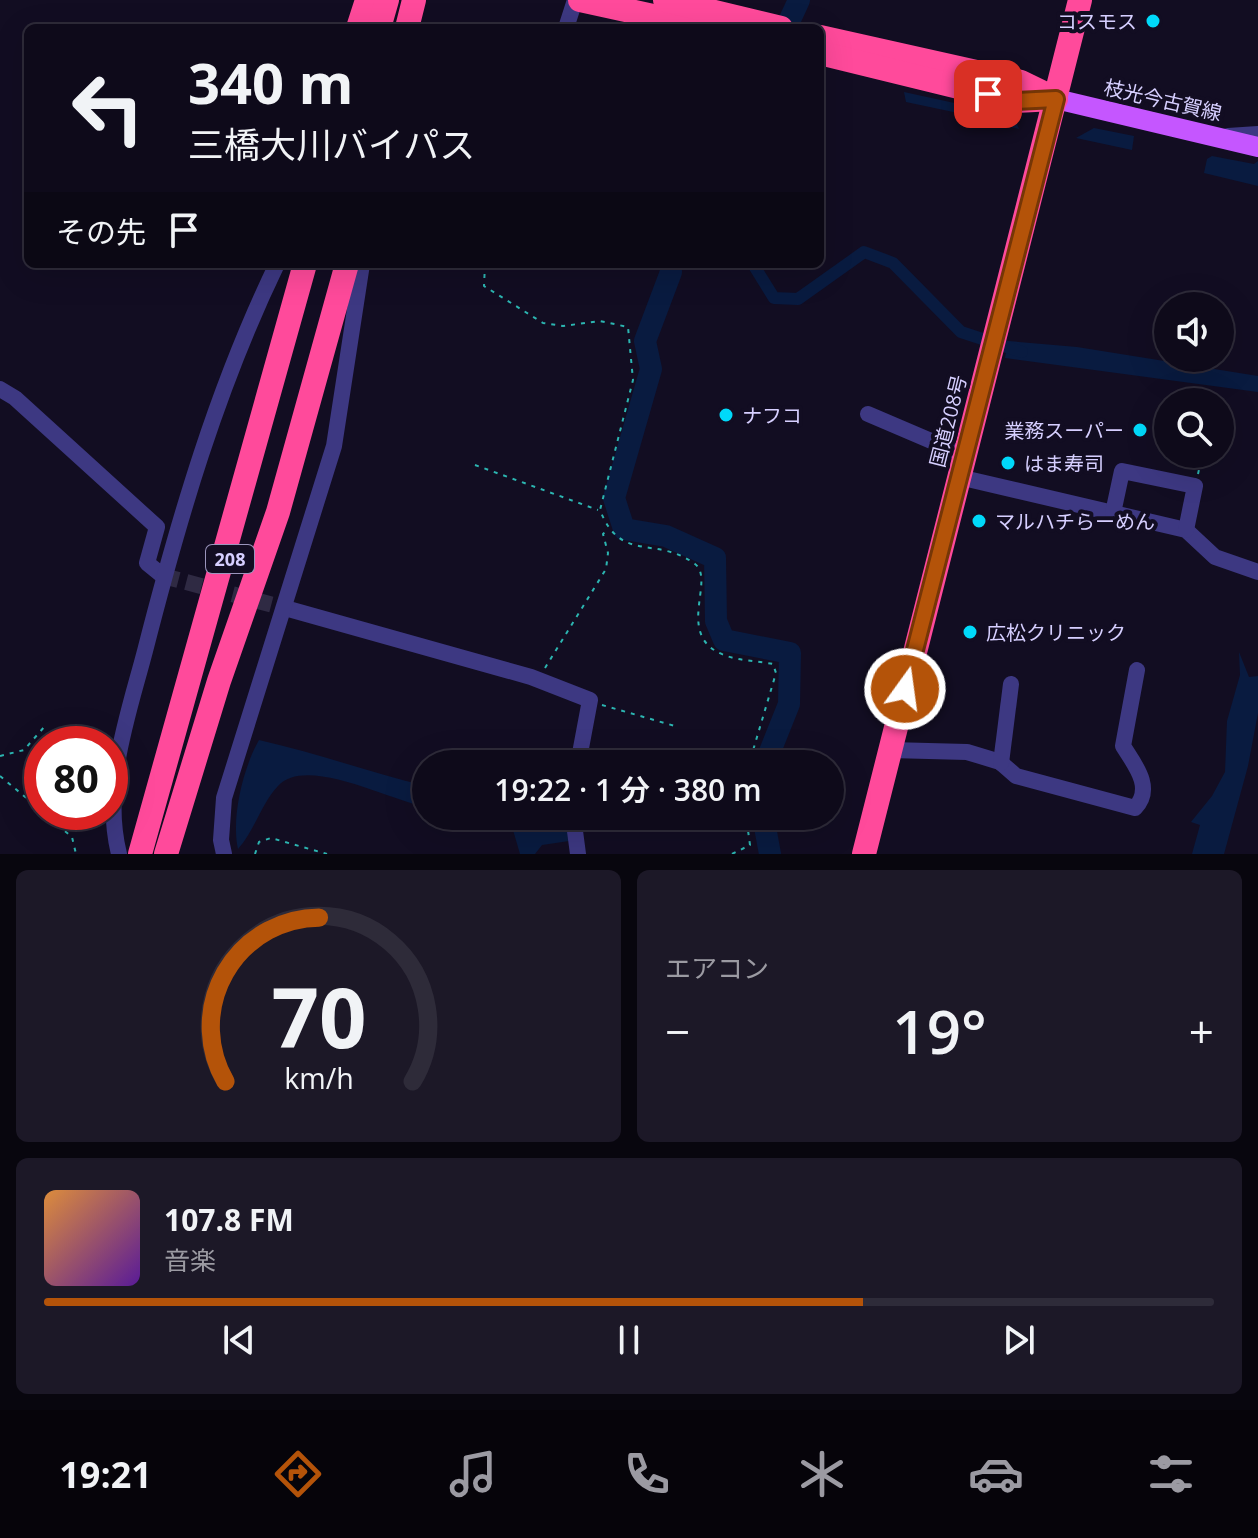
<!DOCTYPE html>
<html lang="ja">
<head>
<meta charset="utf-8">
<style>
	:root { --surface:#0e0a1a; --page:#1c1827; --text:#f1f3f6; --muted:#9b9aa2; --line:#2e2b39; --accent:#b45309 }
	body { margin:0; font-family:"Open Sans","Noto Sans JP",sans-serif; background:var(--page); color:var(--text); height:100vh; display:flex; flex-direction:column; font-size:30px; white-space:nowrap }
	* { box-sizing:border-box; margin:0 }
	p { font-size:26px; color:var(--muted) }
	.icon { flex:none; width:44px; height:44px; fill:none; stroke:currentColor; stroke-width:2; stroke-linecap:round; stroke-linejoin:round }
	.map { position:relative; height:854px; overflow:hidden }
	.details { display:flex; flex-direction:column; gap:16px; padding:16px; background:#08060e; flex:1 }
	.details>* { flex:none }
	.hud { position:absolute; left:24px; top:24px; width:800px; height:244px; border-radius:12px; box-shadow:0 8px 32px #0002,0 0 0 2px var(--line); background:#0e0a1a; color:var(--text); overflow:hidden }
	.fabs { position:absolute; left:1154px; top:292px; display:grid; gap:16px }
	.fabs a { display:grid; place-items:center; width:80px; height:80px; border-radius:50%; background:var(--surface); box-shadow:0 8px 32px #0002,0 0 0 2px var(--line); font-size:40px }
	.speed { position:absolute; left:24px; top:726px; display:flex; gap:16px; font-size:40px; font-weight:700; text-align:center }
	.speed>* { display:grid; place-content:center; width:104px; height:104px; border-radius:50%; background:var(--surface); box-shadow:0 8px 32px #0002,0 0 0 2px var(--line); line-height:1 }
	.speed .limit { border:12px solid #d22; background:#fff; color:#111 }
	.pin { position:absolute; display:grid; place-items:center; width:68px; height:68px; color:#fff; margin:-34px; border-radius:16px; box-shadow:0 4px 12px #0006 }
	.me { position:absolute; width:88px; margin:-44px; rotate:14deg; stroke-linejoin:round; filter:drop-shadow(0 0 6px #0008) }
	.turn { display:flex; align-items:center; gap:28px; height:168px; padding:0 32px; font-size:36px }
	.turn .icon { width:104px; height:104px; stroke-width:2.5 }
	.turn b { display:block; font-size:56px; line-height:68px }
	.then { display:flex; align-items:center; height:76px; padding:0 32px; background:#0003; gap:16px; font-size:30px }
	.big { font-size:60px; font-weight:600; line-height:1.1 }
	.details .card { flex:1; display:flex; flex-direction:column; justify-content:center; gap:12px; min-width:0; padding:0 28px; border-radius:12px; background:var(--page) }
	.details .dial { align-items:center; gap:0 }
	.dial svg { height:208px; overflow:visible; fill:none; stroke:var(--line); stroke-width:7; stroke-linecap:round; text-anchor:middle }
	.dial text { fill:var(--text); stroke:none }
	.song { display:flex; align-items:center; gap:24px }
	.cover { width:96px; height:96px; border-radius:12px; background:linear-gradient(135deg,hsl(30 70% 55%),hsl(270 70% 35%)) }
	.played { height:8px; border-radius:4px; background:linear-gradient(90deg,var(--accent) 70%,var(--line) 70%) }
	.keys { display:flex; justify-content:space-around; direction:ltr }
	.heat { display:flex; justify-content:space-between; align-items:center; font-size:44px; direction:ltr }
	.details .tiles { flex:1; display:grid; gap:16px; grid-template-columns:1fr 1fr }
	.card:last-child { grid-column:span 2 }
	.trip { position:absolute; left:412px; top:750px; width:432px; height:80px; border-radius:40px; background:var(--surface); box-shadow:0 8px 32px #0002,0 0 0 2px var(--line); font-weight:600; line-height:80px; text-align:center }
	.menu { display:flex; height:128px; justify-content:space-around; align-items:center; background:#06040a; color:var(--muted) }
	.menu .icon { width:56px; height:56px }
	.menu .on { color:var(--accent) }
	.menu b { font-size:36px; color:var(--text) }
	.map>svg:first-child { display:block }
	.water { fill:#091b40 }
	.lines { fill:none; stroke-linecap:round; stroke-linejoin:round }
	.canal { stroke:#091b40; stroke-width:12 }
	.river { stroke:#091b40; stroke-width:22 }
	.minor-tunnel { stroke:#2f2a43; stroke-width:16; stroke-dasharray:16 8; stroke-linecap:butt }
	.path { stroke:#2cb5b1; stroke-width:2; stroke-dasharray:4 6; stroke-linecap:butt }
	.minor { stroke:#3d3882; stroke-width:16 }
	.major { stroke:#c556ff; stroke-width:20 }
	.highway { stroke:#ff4a9b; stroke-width:24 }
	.route-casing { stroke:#753606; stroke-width:20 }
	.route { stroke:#b45309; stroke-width:14 }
	.poi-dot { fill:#00d9fa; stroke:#120d22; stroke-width:3 }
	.labels { text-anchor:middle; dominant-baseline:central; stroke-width:8; stroke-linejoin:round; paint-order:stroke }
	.shield { fill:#120d22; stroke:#9b95bd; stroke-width:2 }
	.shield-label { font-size:18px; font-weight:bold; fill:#d6cfff }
	.poi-label { font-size:20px; fill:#d6cfff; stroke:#120d22; text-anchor:start }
	.street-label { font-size:20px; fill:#d6cfff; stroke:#120d22 }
</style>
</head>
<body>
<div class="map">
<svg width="1258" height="854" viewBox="0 0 1258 854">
	<rect width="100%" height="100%" fill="#120d22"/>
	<g class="water">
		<path d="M904 92 959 104 958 113 906 102Z"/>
		<path d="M979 108 1013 115 1019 129 976 119Z"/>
		<path d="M1094 128 1134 136 1132 150 1076 138Z"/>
		<path d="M1212 156 1254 164 1258 161V186L1204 173 1207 159Z"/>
		<path d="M1008 341 1077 347 1258 376V392L1005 358Z"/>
		<path d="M1239 652 1249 677 1258 676V713L1248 766 1224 854H1192L1200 825 1191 822 1212 796 1225 772 1227 721 1240 675Z"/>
		<path d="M259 740C316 753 369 772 426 786V807C391 801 306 755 278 786 261 804 255 830 238 849 231 818 243 768 259 740Z"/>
		<path d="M472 816H536L571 827 569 841 542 845 535 854H520L513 830 499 821Z"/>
	</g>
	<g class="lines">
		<path class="canal" d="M753 264 774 298 798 299 864 252 893 263 961 332 1022 352"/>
		<g class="river">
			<path d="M786 28 799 0"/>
			<path d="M670 264 671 272 645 341 651 369 614 498 624 529 666 536 715 558 716 621 724 640 790 653 789 704 765 764"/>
			<path d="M763 816 770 854"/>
		</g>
		<path class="minor-tunnel" d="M163 576 285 608"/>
		<g class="path">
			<path d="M485 264 484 286 543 323 563 326 600 321 628 327 633 380 600 510C621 564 656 535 695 564 716 580 674 636 724 655 739 661 758 661 773 664L776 673 749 764"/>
			<path d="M475 465 598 510"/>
			<path d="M1198 474 1202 456"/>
			<path d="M545 668 606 569 608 553 603 534 606 531"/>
			<path d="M602 705 675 726"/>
			<path d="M0 756 24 750 45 726"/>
			<path d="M0 776 42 811"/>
			<path d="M42 812 72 837 76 854"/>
			<path d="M255 854 259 842 271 838 327 854"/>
			<path d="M732 854 750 845 746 816"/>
		</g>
		<g class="minor">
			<path d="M566 28 575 0"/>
			<path d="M1228 136 1258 134"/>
			<path d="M0 389 15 398 157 527 147 563 163 576"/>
			<path d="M868 414 964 455"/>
			<path d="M959 477 1186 530 1215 557 1258 572"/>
			<path d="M1113 513 1122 471 1195 486 1186 530"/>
			<path d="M285 608 531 677 590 700 578 764"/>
			<path d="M890 750 967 752 1000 762 1016 776 1135 808C1154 788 1135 765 1123 746L1137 670"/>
			<path d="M1001 763 1011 684"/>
			<path d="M573 816 578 854"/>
			<path d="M119 854C102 786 128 716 145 651 179 518 217 388 277 264"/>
			<path d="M224 854 221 840 224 798 334 446 362 264"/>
		</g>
		<path class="major" d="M1056 99 1258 147"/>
		<g class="highway">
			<path d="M580 0 708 28"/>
			<path d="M665 0 781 28"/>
			<path d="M358 28 367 0"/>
			<path d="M379 28 387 0"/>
			<path d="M407 28 414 0"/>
			<path d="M820 37 1021 82 1056 99"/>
			<path d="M820 53 1016 101 1054 99"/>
			<path d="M140 854 305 264"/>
			<path d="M166 854 219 681 278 512 347 264"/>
			<path d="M864 854 1080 0"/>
		</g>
	</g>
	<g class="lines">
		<defs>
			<path id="route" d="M905 689 1056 99 1016 101 988 94"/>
		</defs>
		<use href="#route" class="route-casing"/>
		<use href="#route" class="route"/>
	</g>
	<g class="poi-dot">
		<circle cx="1153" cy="21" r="8"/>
		<circle cx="726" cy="415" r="8"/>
		<circle cx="1140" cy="430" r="8"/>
		<circle cx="1008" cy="463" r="8"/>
		<circle cx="979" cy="521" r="8"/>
		<circle cx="970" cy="632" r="8"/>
	</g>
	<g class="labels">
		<rect class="shield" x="206" y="545" width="48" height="28" rx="6"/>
		<g class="shield-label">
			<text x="230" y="559">208</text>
		</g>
		<g class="poi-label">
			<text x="1137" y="21" text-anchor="end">コスモス</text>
			<text x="742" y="415">ナフコ</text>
			<text x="1124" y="430" text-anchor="end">業務スーパー</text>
			<text x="1024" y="463">はま寿司</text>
			<text x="995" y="521">マルハチらーめん</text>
			<text x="986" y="632">広松クリニック</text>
		</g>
		<g class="street-label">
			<text transform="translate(1163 100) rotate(13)">枝光今古賀線</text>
			<text transform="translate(948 421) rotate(-76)">国道208号</text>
		</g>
	</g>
</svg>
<div class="fabs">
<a><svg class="icon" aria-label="sound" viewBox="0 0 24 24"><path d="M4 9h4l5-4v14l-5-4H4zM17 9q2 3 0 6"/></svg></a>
<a><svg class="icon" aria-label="search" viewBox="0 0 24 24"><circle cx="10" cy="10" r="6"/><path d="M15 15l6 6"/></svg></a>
</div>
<div class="speed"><div class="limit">80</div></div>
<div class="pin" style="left:988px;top:94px;background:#d93025"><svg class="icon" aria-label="arrive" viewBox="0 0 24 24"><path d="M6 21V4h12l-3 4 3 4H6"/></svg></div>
<svg class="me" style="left:905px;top:689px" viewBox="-20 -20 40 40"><circle r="17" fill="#b45309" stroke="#fff" stroke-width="3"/><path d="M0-11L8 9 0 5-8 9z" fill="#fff"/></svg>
<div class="trip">19:22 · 1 分 · 380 m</div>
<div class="hud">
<div class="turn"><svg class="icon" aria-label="left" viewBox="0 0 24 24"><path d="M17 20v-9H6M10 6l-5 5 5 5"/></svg><div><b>340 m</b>三橋大川バイパス</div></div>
<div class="then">その先<svg class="icon" aria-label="arrive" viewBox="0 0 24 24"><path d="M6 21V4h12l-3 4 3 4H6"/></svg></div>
</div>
</div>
<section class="details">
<div class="tiles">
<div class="card dial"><svg viewBox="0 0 100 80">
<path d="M14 69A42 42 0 1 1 86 69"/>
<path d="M14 69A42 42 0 0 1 50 6" stroke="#b45309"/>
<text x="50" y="56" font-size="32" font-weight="700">70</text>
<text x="50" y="72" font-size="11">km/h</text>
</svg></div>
<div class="card"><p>エアコン</p>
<div class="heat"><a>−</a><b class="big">19°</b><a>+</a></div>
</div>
<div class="card">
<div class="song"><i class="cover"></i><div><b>107.8 FM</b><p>音楽</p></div></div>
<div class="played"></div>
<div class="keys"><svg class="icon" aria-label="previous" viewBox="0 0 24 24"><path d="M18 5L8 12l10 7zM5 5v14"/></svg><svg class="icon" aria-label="pause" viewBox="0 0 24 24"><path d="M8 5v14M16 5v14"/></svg><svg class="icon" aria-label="next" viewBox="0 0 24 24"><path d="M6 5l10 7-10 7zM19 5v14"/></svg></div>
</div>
</div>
</section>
<nav class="menu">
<b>19:21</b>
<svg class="icon on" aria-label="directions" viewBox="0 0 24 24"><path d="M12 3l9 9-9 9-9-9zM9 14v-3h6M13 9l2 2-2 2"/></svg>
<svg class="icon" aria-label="music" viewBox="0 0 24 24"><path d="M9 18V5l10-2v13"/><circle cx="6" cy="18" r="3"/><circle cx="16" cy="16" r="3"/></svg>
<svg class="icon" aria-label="phone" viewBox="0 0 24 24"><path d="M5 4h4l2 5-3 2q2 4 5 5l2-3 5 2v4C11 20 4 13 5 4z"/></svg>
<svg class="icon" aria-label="climate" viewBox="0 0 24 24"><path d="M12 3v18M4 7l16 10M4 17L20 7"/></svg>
<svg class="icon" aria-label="car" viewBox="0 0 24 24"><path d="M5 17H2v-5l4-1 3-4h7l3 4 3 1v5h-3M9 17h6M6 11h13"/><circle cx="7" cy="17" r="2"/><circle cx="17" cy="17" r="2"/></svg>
<svg class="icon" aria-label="filters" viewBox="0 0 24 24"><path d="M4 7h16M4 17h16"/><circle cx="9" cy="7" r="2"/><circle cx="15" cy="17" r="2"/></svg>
</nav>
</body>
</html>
